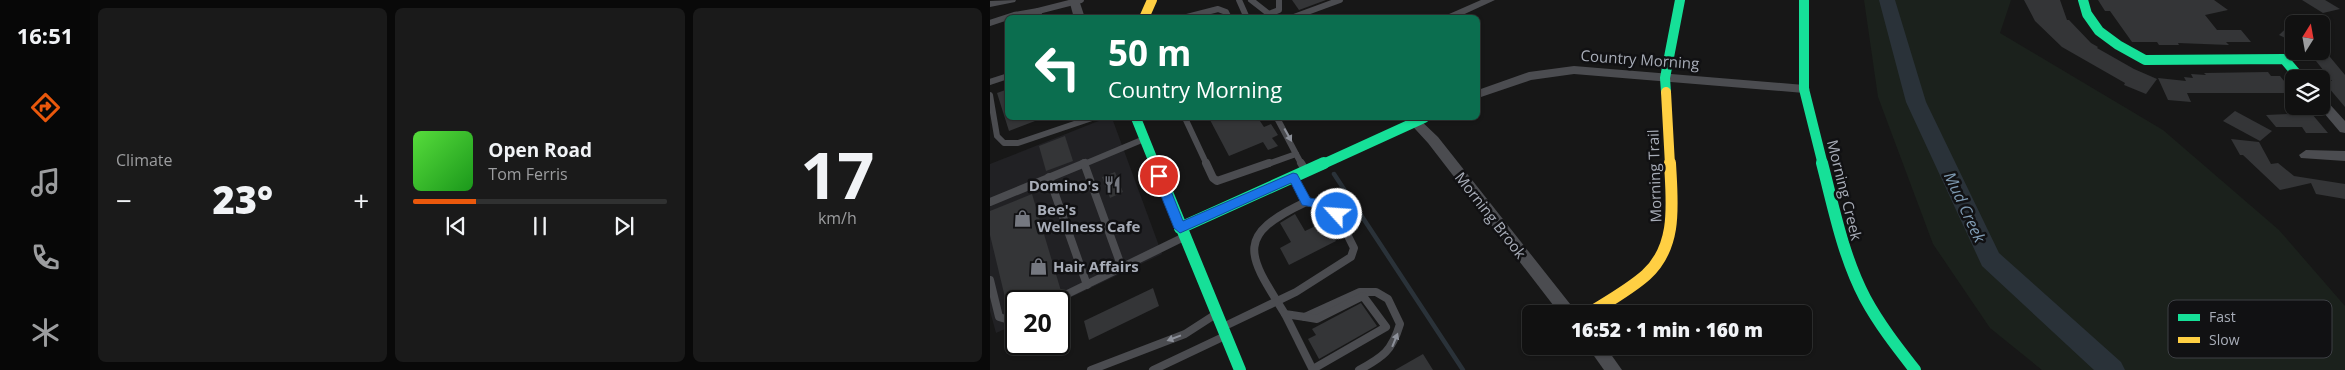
<!DOCTYPE html>
<html lang="en">
<head>
<meta charset="utf-8">
<style>
	:root { --surface:#111; --page:#1a1a1a; --text:#f1f3f6; --muted:#9c9d9f; --line:#303131; --accent:#ea580c }
	body { margin:0; font-family:"Open Sans",sans-serif; background:var(--page); color:var(--text); height:100vh; display:flex; flex-direction:column; font-size:19px; white-space:nowrap }
	* { box-sizing:border-box; margin:0 }
	p { font-size:16px; color:var(--muted) }
	.icon { flex:none; width:28px; height:28px; fill:none; stroke:currentColor; stroke-width:2; stroke-linecap:round; stroke-linejoin:round }
	.map { position:relative; flex:1; overflow:hidden }
	.sheet { display:flex; flex-direction:column; gap:8px; padding:8px; background:#090909; width:900px }
	.sheet>* { flex:none }
	.top-card { position:absolute; left:15px; top:15px; width:475px; height:105px; border-radius:8px; box-shadow:0 1px 4px #0004,0 0 0 1px var(--line); background:#0b6e4f; color:#fff; overflow:hidden }
	.needle { width:32px; rotate:11deg }
	.buttons { position:absolute; left:1295px; top:15px; display:grid; gap:10px }
	.buttons a { display:grid; place-items:center; width:45px; height:45px; border-radius:8px; background:var(--surface); box-shadow:0 1px 4px #0004,0 0 0 1px var(--line); font-size:25px }
	.speed { position:absolute; left:15px; top:290px; display:flex; gap:10px; font-size:25px; font-weight:700; text-align:center }
	.speed>* { display:grid; place-content:center; width:65px; height:65px; border-radius:50%; background:var(--surface); box-shadow:0 1px 4px #0004,0 0 0 1px var(--line); line-height:1 }
	.speed .limit { border:2px solid #111; border-radius:8px; background:#fff; color:#111 }
	.pin { position:absolute; display:grid; place-items:center; width:42px; height:42px; color:#fff; margin:-21px; border:2px solid #fff; border-radius:50%; box-shadow:0 1px 5px #0007 }
	.me { position:absolute; width:55px; margin:-28px; rotate:296deg; stroke-linejoin:round; filter:drop-shadow(0 0 4px #0008) }
	.turn { display:flex; align-items:center; gap:18px; height:105px; padding:0 20px; font-size:22px }
	.turn .icon { width:65px; height:65px; stroke-width:2.5 }
	.turn b { display:block; font-size:35px; line-height:42px }
	.big { font-size:38px; font-weight:800; line-height:1.1 }
	.sheet .card { flex:1; display:flex; flex-direction:column; justify-content:center; gap:8px; min-width:0; padding:0 18px; border-radius:8px; background:var(--page) }
	.sheet .dial { align-items:center; gap:0 }
	.dial b { font-size:65px; line-height:1 }
	.song { display:flex; align-items:center; gap:15px }
	.cover { width:60px; height:60px; border-radius:8px; background:linear-gradient(135deg,hsl(110 70% 55%),hsl(120 70% 35%)) }
	.played { height:5px; border-radius:2px; background:linear-gradient(90deg,var(--accent) 25%,var(--line) 25%) }
	.keys { display:flex; justify-content:space-around; direction:ltr }
	.heat { display:flex; justify-content:space-between; align-items:center; font-size:28px; direction:ltr }
	.sheet .tiles { flex:1; display:grid; gap:8px; grid-template-columns:repeat(3,1fr) }
	.trip { position:absolute; left:532px; top:305px; width:290px; height:50px; border-radius:8px; background:var(--surface); box-shadow:0 1px 4px #0004,0 0 0 1px var(--line); font-weight:800; line-height:50px; text-align:center }
	main { display:flex; flex:1; min-height:0 }
	.tab-bar { display:flex; flex-direction:column; width:90px; justify-content:space-around; align-items:center; background:#070707; color:var(--muted) }
	.tab-bar .icon { width:35px; height:35px }
	.tab-bar .current { color:var(--accent) }
	.tab-bar b { font-size:22px; color:var(--text) }
	.map>svg:first-child { display:block }
	.built { fill:#212124 }
	.green { fill:#1b211c }
	.lines { fill:none; stroke-linecap:round; stroke-linejoin:round }
	.stream { stroke:#2a3239; stroke-width:4.5 }
	.river { fill:#2a3239; fill-rule:evenodd }
	.building { fill:#343537 }
	.lane-far1 { stroke:#4b4c50; stroke-width:6 }
	.lane { stroke:#4b4c50; stroke-width:8 }
	.street { fill:#4b4c50; fill-rule:evenodd }
	.fast-far1 { stroke:#16e098; stroke-width:10 }
	.fast { stroke:#16e098; stroke-width:12 }
	.slow-far1 { stroke:#ffcf43; stroke-width:10 }
	.slow { stroke:#ffcf43; stroke-width:12 }
	.oneway { fill:#8c9099 }
	.route { fill:#1a73e8; stroke:#114b97 }
	.labels { text-anchor:middle; dominant-baseline:central; stroke-width:5; stroke-linejoin:round; paint-order:stroke }
	.street-label { font-size:15px; fill:#a8adb8; stroke:#111113 }
	.poi-label { font-size:15px; font-weight:bold; fill:#a8adb8; stroke:#111113; text-anchor:start }
	.water-label { font-size:16px; font-style:italic; fill:#7f9bb3; stroke:#111113 }
	.key { fill:#111113; stroke:#3e4045; stroke-width:1 }
	.key-label { font-size:14px; fill:#a8adb8 }
</style>
</head>
<body>
<main>
<nav class="tab-bar">
<b>16:51</b>
<svg class="icon current" aria-label="directions" viewBox="0 0 24 24"><path d="M12 3l9 9-9 9-9-9zM9 14v-3h6M13 9l2 2-2 2"/></svg>
<svg class="icon" aria-label="music" viewBox="0 0 24 24"><path d="M9 18V5l10-2v13"/><circle cx="6" cy="18" r="3"/><circle cx="16" cy="16" r="3"/></svg>
<svg class="icon" aria-label="phone" viewBox="0 0 24 24"><path d="M5 4h4l2 5-3 2q2 4 5 5l2-3 5 2v4C11 20 4 13 5 4z"/></svg>
<svg class="icon" aria-label="climate" viewBox="0 0 24 24"><path d="M12 3v18M4 7l16 10M4 17L20 7"/></svg>
</nav>
<section class="sheet">
<div class="tiles">
<div class="card"><p>Climate</p>
<div class="heat"><a>−</a><b class="big">23°</b><a>+</a></div>
</div>
<div class="card">
<div class="song"><i class="cover"></i><div><b>Open Road</b><p>Tom Ferris</p></div></div>
<div class="played"></div>
<div class="keys"><svg class="icon" aria-label="previous" viewBox="0 0 24 24"><path d="M18 5L8 12l10 7zM5 5v14"/></svg><svg class="icon" aria-label="pause" viewBox="0 0 24 24"><path d="M8 5v14M16 5v14"/></svg><svg class="icon" aria-label="next" viewBox="0 0 24 24"><path d="M6 5l10 7-10 7zM19 5v14"/></svg></div>
</div>
<div class="card dial"><b>17</b><p>km/h</p></div>
</div>
</section>
<div class="map">
<svg width="1355" height="370" viewBox="0 0 1355 370">
	<rect width="100%" height="100%" fill="#171717"/>
	<path class="built" d="M116 118H122L172 254 69 303V301H26V324L6 333 0 311V164Z"/>
	<path class="green" d="M874 0H1021L1010 33 1173 130 1289 230 1355 306V370H1052L1000 328 943 244 888 97Z"/>
	<g class="lines">
		<path class="stream" d="M344 174 473 370"/>
		<path class="river" d="M889 0H905L936 102 1009 253 1131 362 1135 370H1104L992 266 916 102Z"/>
	</g>
	<g class="building">
		<path d="M302 0H336L309 10Z"/>
		<path d="M1034 0H1070L1077 20H1079L1101 43 1108 47 1107 48 1144 69 1167 79 1156 94 1134 85 1135 83 1072 47 1045 21Z"/>
		<path d="M1108 0H1224L1238 10 1215 15 1227 30H1251L1261 42H1236L1239 45 1188 43 1189 45H1169L1167 42H1142L1120 11H1115Z"/>
		<path d="M1312 0H1335L1350 9 1333 13Z"/>
		<path d="M1304 21V42L1289 35Z"/>
		<path d="M1318 51H1335L1355 75V107L1333 81H1342Z"/>
		<path d="M1278 72 1281 76H1290L1304 93H1197L1201 102 1178 100 1168 78 1196 81 1194 77 1203 78 1201 74 1216 75 1214 73Z"/>
		<path d="M18 89V118H53L19 131 7 93Z"/>
		<path d="M1245 111 1282 131 1270 141 1233 121Z"/>
		<path d="M1300 114H1322L1338 133H1316L1312 127H1286L1276 115Z"/>
		<path d="M219 118H268L274 127 281 124 288 135 282 138 288 146 278 150 273 142 239 156Z"/>
		<path d="M75 136 83 161 56 171 49 146Z"/>
		<path d="M1241 139 1269 142 1281 164 1288 163 1304 176 1355 184V199L1326 194 1321 183 1290 190 1253 155H1250Z"/>
		<path d="M125 172 133 192 120 198 112 177Z"/>
		<path d="M42 194 71 291 48 301H26V311L19 314 0 235V211Z"/>
		<path d="M305 214 315 231 334 222 346 241 299 265 290 248 301 242 290 223Z"/>
		<path d="M163 288 169 306 99 340 94 321Z"/>
		<path d="M371 303 387 326 329 359 318 339 326 335 322 329Z"/>
		<path d="M433 354 443 370H405Z"/>
	</g>
	<g class="lines">
		<g class="lane-far1">
			<path d="M249 0 257 18"/>
			<path d="M261 0 279 14 280 18"/>
			<path d="M279 14 289 10V0"/>
			<path d="M50 18 48 11 91 0"/>
			<path d="M193 18 228 9 236 12 239 18"/>
			<path d="M301 18 350 0"/>
			<path d="M0 23 24 15 48 11"/>
			<path d="M0 82 18 76"/>
			<path d="M0 95 7 136 14 143H28L102 118"/>
			<path d="M195 118 217 165"/>
			<path d="M287 118 306 154"/>
			<path d="M92 165 154 139"/>
			<path d="M275 165 306 154 312 165"/>
		</g>
		<g class="lane">
			<path d="M94 163 132 268"/>
			<path d="M216 163 223 178 227 181 279 163"/>
			<path d="M311 163 316 171"/>
			<path d="M59 177 97 285"/>
			<path d="M0 202 95 163"/>
			<path d="M316 202C243 236 258 255 295 314L315 317 370 292H386L398 299 410 324C402 351 393 357 369 370"/>
			<path d="M0 280 9 317 19 320 26 318"/>
			<path d="M63 301 194 237"/>
			<path d="M295 314 323 370"/>
			<path d="M315 317 327 319 373 296 396 327 323 369"/>
			<path d="M235 326 306 292 361 257 364 248 347 214 336 205 316 202 303 177"/>
			<path d="M101 370 195 334 226 314"/>
			<path d="M163 370 235 336"/>
		</g>
		<g class="street">
			<path d="M26 0 25 2 0 7V1Z"/>
			<path d="M79 0H89L95 18H84Z"/>
			<path d="M491 0H505L466 18H450Z"/>
			<path d="M584 66 814 85 820 89 814 93 584 74 541 80 488 98V90L539 72Z"/>
			<path d="M1331 98 1335 99 1355 121V133L1350 132 1328 106H1331Z"/>
			<path d="M415 118H428L448 137 588 314H570L438 143Z"/>
			<path d="M1316 150 1355 151V161L1311 158 1309 155Z"/>
			<path d="M597 346H615L632 370H614Z"/>
		</g>
		<g class="fast-far1">
			<path d="M814 0V89L833 165"/>
			<path d="M1093 0 1097 14 1109 31 1128 45 1155 60 1294 59 1311 79"/>
			<path d="M676 92 675 78 690 0"/>
			<path d="M146 118 165 165"/>
			<path d="M331 165 434 118"/>
		</g>
		<g class="fast">
			<path d="M165 163 250 370"/>
			<path d="M832 163C844 209 853 256 875 298 889 324 907 347 925 370"/>
			<path d="M190 228 334 163"/>
		</g>
		<g class="slow-far1">
			<path d="M154 18 162 0"/>
			<path d="M676 92 680 165"/>
		</g>
		<path class="slow" d="M598 314C617 302 639 290 656 275 688 246 682 203 680 163"/>
	</g>
	<defs><path id="oneway-solid" d="M-6-.8H1V-3.2L6.5 0L1 3.2V.8H-6Z" transform="scale(1.25)"/></defs>
	<g class="oneway">
		<use href="#oneway-solid" transform="translate(298 135) rotate(61)"/>
		<use href="#oneway-solid" transform="translate(184 338) rotate(159)"/>
		<use href="#oneway-solid" transform="translate(405 340) rotate(-68)"/>
	</g>
	<path class="route" d="M169 172 175 176 193 221 303 173 307 174 320 198 340 202 353 214 347 219 333 209 312 205 301 183 190 233 184 228 163 176Z"/>
	<defs>
		<symbol id="restaurant-bare" viewBox="-9 -9 18 18"><path d="M-5-6h1v4h1v-4h1v4h1v-4h1v5L-1.5 .5V6h-2V.5L-5-1ZM5-6V6H3V1.5H1.5Q1.5-4 5-6Z" fill="#757880" stroke="#111113" stroke-width="2.5" paint-order="stroke"/></symbol>
		<symbol id="shop-bare" viewBox="-9 -9 18 18"><path d="M-5-2.5h2.3a2.7 3.5 0 0 1 5.4 0H5L5.5 6h-11ZM-1.5-2.5h3a1.5 2.3 0 0 0-3 0Z" fill="#757880" stroke="#111113" stroke-width="2.5" paint-order="stroke"/></symbol>
	</defs>
	<g fill-rule="evenodd">
		<use href="#restaurant-bare" x="110" y="172" width="25" height="25"/>
		<use href="#shop-bare" x="20" y="206" width="25" height="25"/>
		<use href="#shop-bare" x="36" y="254" width="25" height="25"/>
	</g>
	<g class="labels">
		<g class="street-label">
			<text transform="translate(650 59) rotate(4)">Country Morning</text>
			<text transform="translate(664 176) rotate(-92)">Morning Trail</text>
			<text transform="translate(855 190) rotate(76)">Morning Creek</text>
			<text transform="translate(501 215) rotate(52)">Morning Brook</text>
		</g>
		<g class="poi-label">
			<text x="109" y="185" text-anchor="end">Domino's</text>
			<text x="47" y="209">Bee's<tspan x="47" dy="17">Wellness Cafe</tspan></text>
			<text x="63" y="266">Hair Affairs</text>
		</g>
		<g class="water-label">
			<text transform="translate(975 207) rotate(65)">Mud Creek</text>
		</g>
	</g>
	<rect x="1178" y="300" width="164" height="58" rx="8" class="key"/>
	<rect x="1188" y="314" width="22" height="7" fill="#16e098"/>
	<rect x="1188" y="337" width="22" height="6" fill="#ffcf43"/>
	<g class="key-label">
		<text x="1219" y="322">Fast</text>
		<text x="1219" y="345">Slow</text>
	</g>
</svg>
<div class="buttons">
<a><svg class="needle" viewBox="-14 -14 28 28"><path d="M0-13l5 13h-10z" fill="#e53935"/><path d="M0 13l5-13h-10z" fill="#9c9d9f"/></svg></a>
<a><svg class="icon" aria-label="layers" viewBox="0 0 24 24"><path d="M12 4l9 5-9 5-9-5zM3 14l9 5 9-5"/></svg></a>
</div>
<div class="speed"><div class="limit">20</div></div>
<div class="pin" style="left:169px;top:176px;background:#d93025"><svg class="icon" aria-label="arrive" viewBox="0 0 24 24"><path d="M6 21V4h12l-3 4 3 4H6"/></svg></div>
<svg class="me" style="left:347px;top:214px" viewBox="-20 -20 40 40"><circle r="17" fill="#1a73e8" stroke="#fff" stroke-width="3"/><path d="M0-11L8 9 0 5-8 9z" fill="#fff"/></svg>
<div class="trip">16:52 · 1 min · 160 m</div>
<div class="top-card">
<div class="turn"><svg class="icon" aria-label="left" viewBox="0 0 24 24"><path d="M17 20v-9H6M10 6l-5 5 5 5"/></svg><div><b>50 m</b>Country Morning</div></div>
</div>
</div>
</main>
</body>
</html>
